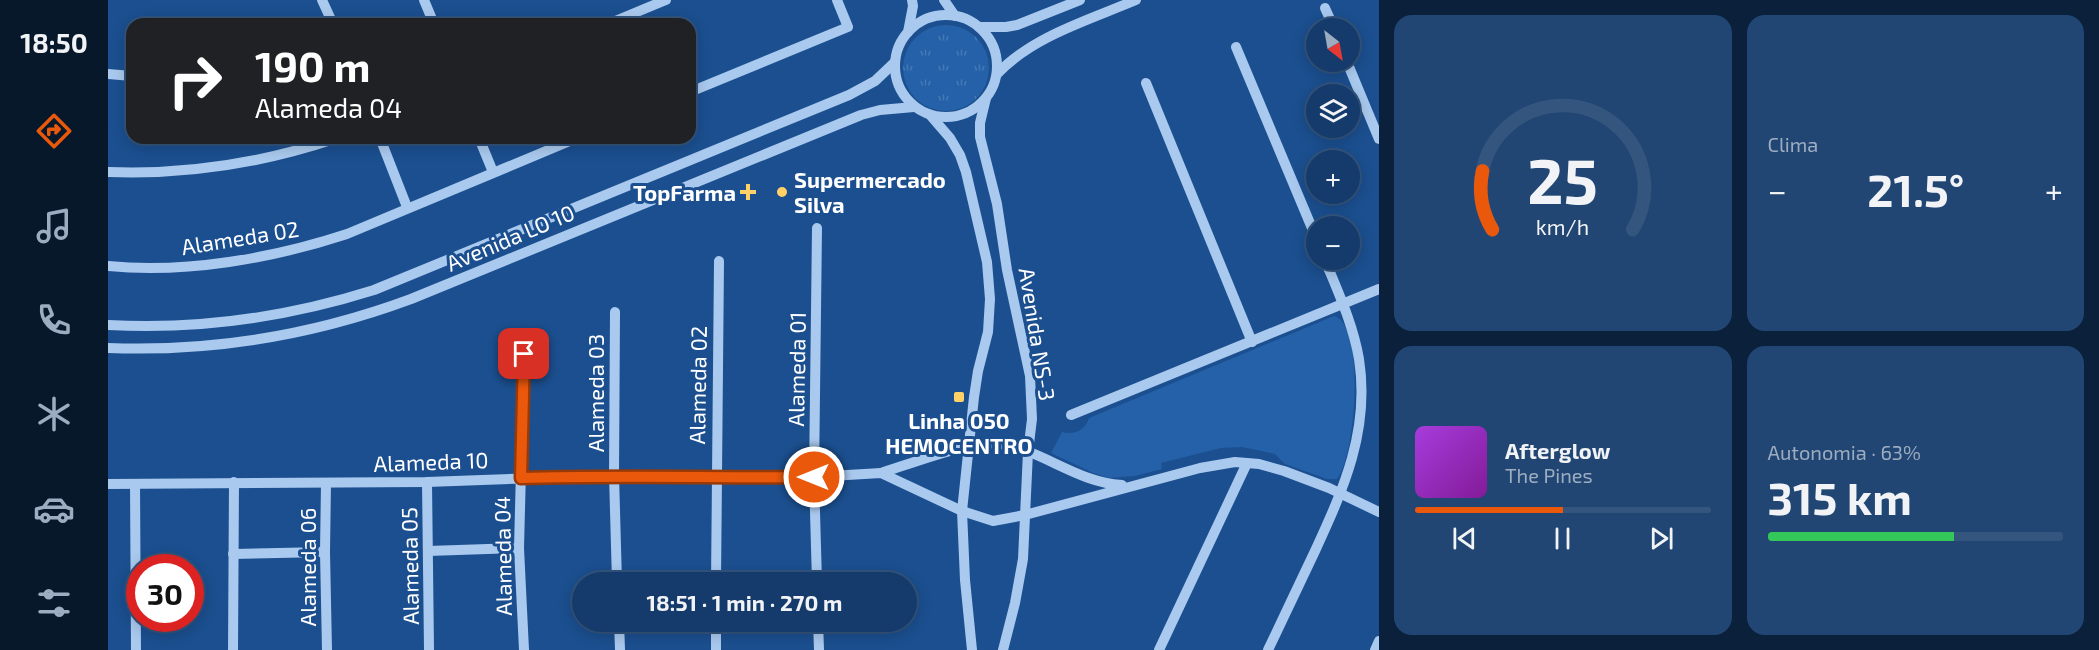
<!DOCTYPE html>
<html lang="pt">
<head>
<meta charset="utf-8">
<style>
	:root { --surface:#143b6b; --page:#214673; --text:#f1f3f6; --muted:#9dadc1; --line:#33557e; --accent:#ea580c }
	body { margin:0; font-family:"Exo 2",sans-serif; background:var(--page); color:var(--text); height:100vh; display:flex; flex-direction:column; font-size:22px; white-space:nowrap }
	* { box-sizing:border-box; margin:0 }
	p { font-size:20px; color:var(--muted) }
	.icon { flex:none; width:33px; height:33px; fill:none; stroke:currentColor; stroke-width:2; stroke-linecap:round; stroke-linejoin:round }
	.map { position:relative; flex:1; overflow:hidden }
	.drawer { display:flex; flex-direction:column; gap:15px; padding:15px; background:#0b203b; width:720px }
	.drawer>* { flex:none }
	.guide { position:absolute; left:18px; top:18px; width:570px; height:126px; border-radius:18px; box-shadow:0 3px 15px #0003,0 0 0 2px var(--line); background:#202124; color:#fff; overflow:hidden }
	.needle { width:39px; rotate:149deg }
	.fabs { position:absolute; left:1198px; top:18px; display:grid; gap:12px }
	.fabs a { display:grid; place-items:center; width:54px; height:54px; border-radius:50%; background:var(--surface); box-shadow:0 3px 15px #0003,0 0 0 2px var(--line); font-size:30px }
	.speed { position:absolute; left:18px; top:554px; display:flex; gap:12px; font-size:30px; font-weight:700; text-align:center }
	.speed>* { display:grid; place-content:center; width:78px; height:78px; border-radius:50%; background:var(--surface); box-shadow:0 3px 15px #0003,0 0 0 2px var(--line); line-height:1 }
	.speed .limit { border:9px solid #d22; background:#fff; color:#111 }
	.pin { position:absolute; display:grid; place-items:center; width:51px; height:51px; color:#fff; margin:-26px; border-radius:12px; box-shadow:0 3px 9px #0006 }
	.me { position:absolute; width:66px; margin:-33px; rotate:270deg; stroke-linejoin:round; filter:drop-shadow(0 0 4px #0008) }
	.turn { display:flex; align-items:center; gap:21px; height:126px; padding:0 30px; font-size:27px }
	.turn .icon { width:78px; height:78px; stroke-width:2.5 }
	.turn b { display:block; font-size:42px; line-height:51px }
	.big { font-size:45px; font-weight:700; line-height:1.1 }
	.drawer .widget { flex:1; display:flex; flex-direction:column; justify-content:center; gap:9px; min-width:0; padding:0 21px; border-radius:18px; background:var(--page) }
	.drawer .dial { align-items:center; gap:0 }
	.dial svg { height:156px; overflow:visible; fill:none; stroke:var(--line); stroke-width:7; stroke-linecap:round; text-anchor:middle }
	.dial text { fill:var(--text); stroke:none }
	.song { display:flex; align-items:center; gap:18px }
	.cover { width:72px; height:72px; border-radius:9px; background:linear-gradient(135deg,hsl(280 70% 55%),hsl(290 70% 35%)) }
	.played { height:6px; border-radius:3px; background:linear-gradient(90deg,var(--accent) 50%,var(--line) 50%) }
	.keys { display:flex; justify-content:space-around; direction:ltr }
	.heat { display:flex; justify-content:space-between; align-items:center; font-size:33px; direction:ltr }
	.charge { height:9px; border-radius:4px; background:linear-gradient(90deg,#34c759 63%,var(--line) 0) }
	.drawer .tiles { flex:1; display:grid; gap:15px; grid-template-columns:repeat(2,1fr) }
	.trip { position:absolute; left:464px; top:572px; width:345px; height:60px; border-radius:30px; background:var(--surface); box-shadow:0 3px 15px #0003,0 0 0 2px var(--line); font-weight:700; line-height:60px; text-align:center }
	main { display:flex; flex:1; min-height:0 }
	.menu { display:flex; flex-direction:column; width:108px; justify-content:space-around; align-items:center; background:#08182b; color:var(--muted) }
	.menu .icon { width:42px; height:42px }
	.menu .on { color:var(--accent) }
	.menu b { font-size:27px; color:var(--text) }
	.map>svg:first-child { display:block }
	.grass { fill:url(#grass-tufts) }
	.park { fill:#2461a8 }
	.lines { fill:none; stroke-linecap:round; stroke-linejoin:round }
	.minor { stroke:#a9c9ee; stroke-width:10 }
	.route-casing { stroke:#983908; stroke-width:15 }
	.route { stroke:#ea580c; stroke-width:10 }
	.poi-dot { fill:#ffd166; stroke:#1b4f8f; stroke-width:2 }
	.labels { text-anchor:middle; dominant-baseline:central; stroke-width:6; stroke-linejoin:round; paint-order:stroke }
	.poi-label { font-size:22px; font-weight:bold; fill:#fff; stroke:#1b4f8f; text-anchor:start }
	.street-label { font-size:22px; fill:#fff; stroke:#1b4f8f }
</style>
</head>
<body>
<main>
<nav class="menu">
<b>18:50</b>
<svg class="icon on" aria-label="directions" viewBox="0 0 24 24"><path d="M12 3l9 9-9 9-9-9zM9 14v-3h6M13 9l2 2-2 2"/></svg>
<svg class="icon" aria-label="music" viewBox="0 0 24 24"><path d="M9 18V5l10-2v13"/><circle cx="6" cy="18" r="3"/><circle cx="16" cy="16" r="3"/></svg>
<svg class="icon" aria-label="phone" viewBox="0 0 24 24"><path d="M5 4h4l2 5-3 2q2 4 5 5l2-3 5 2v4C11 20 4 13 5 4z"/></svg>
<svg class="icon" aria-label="climate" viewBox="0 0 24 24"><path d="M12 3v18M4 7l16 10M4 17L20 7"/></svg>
<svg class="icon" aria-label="car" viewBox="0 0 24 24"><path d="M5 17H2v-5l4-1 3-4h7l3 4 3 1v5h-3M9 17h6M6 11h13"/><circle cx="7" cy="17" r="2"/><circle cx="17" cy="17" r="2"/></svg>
<svg class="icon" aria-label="filters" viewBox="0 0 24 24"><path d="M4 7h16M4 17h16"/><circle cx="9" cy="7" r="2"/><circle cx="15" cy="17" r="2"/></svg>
</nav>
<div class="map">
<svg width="1271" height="650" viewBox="0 0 1271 650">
	<defs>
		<pattern id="grass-tufts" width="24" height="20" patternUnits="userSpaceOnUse" patternTransform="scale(1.5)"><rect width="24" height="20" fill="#2461a8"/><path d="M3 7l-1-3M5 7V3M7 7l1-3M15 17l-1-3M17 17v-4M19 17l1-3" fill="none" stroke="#4579b5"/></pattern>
	</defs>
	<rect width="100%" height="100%" fill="#1b4f8f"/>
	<circle class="grass" cx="838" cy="68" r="43"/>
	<path class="park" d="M1226 316C1258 324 1248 456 1229 479H1219L1177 464 1167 454 1134 447 1113 448 1053 463 1054 469 1027 476 1001 478 985 473 943 453 954 432C966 435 977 431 981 418Z"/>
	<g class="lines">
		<g class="minor">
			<path d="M214 0 225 24"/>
			<path d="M316 0 326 24"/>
			<path d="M836 0 847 16"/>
			<path d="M1217 8 1226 28"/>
			<circle cx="838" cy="66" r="51"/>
			<path d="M500 24 558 0"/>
			<path d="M871 27H898L909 25 972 0"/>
			<path d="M800 32 805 6 804 0"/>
			<path d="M1128 47 1209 240"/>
			<path d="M1239 62 1271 139"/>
			<path d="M0 74 24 76"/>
			<path d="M889 74C925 36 981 20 1028 0"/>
			<path d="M1038 83 1144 342"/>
			<path d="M582 92 740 27 729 0"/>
			<path d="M878 98 872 123V137L889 204 899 270 922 376 924 419 920 452 915 559 907 603 895 650"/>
			<path d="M823 116 842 138 852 155 858 172 879 262 882 299 880 332 870 371 866 397 854 511 857 580 864 650"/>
			<path d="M272 138 299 207"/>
			<path d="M371 138 385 172"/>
			<path d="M0 172C78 175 155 163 229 138"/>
			<path d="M0 266C77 274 166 258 239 234L469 138"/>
			<path d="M507 312 506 475 509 582"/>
			<path d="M0 325C90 330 180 317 266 290L741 95 767 81 786 63"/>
			<path d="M0 348C103 352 206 335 303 299L753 115 772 110 806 107"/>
			<path d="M963 415 1271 289"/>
			<path d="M773 473C802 464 866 439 893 444 936 451 968 482 1014 485"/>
			<path d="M319 482 321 650"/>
			<path d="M218 483 217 552 219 650"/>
			<path d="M0 484 319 482 506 475 607 478 706 477 773 473 854 511 885 521 917 515 1092 468 1127 462 1151 464 1176 471 1221 488 1271 512"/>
			<path d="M27 484 28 650"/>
			<path d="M320 551 411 548"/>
			<path d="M125 554 217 552"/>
			<path d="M608 582 611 261"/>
			<path d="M709 582 706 477 709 228"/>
			<path d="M511 621 512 650"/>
			<path d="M608 621V650"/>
			<path d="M710 621 711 650"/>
			<path d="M125 650 126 482"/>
			<path d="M416 650 411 548 416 354"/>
			<path d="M1051 650 1139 463"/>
			<path d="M1160 650C1176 617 1191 584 1207 551 1236 488 1262 430 1251 359 1245 324 1230 292 1217 260"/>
			<path d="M1267 650 1271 641"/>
		</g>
	</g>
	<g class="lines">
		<defs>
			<path id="route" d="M416 354 413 478C511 475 608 478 706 477"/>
		</defs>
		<use href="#route" class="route-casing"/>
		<use href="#route" class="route"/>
	</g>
	<g class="poi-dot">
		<path d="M637 183h6v6h6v6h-6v6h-6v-6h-6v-6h6z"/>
		<circle cx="674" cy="192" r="6"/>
		<rect x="845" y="391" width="12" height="12" rx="3"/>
	</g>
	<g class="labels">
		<g class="poi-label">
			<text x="686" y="179">Supermercado<tspan x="686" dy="25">Silva</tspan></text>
			<text x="628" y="192" text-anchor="end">TopFarma</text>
			<text x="851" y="420" text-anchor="middle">Linha 050<tspan x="851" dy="25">HEMOCENTRO</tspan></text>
		</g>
		<g class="street-label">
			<text transform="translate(132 237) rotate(-9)">Alameda 02</text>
			<text transform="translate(402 237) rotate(-23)">Avenida LO 10</text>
			<text transform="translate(930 334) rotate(81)">Avenida NS-3</text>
			<text transform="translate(688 369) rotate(-89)">Alameda 01</text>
			<text transform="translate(589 385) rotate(-89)">Alameda 02</text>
			<text transform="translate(487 393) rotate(-90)">Alameda 03</text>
			<text transform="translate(323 461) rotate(-2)">Alameda 10</text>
			<text transform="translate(394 556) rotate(-91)">Alameda 04</text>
			<text transform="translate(301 566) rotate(-91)">Alameda 05</text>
			<text transform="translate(199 567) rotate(-90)">Alameda 06</text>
		</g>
	</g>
</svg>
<div class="fabs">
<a><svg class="needle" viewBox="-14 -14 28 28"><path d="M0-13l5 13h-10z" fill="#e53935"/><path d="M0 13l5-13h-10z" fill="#9dadc1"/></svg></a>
<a><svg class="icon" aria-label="layers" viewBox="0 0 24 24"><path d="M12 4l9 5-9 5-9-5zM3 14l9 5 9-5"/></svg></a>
<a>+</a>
<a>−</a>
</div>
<div class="speed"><div class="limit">30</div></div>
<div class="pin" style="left:416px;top:354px;background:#d93025"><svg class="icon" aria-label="arrive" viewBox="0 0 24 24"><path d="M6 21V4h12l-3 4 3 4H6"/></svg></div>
<svg class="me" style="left:706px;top:477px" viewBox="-20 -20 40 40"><circle r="17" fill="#ea580c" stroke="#fff" stroke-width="3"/><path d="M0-11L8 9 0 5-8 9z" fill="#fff"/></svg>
<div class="trip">18:51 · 1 min · 270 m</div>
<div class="guide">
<div class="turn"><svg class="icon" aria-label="right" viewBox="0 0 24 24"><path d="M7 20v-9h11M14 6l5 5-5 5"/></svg><div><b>190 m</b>Alameda 04</div></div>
</div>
</div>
<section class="drawer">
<div class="tiles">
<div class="widget dial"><svg viewBox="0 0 100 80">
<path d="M14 69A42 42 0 1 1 86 69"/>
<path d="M14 69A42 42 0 0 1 9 39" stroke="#ea580c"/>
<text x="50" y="56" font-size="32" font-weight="700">25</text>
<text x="50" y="72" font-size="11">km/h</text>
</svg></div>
<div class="widget"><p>Clima</p>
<div class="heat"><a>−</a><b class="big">21.5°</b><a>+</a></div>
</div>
<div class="widget">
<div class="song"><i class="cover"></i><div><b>Afterglow</b><p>The Pines</p></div></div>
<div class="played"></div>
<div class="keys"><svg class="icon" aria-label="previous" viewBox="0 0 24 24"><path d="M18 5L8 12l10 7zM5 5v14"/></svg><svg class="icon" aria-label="pause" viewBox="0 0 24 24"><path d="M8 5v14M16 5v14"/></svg><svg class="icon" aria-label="next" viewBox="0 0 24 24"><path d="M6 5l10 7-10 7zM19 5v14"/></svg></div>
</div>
<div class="widget"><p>Autonomia · 63%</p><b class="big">315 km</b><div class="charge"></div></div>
</div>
</section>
</main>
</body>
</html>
